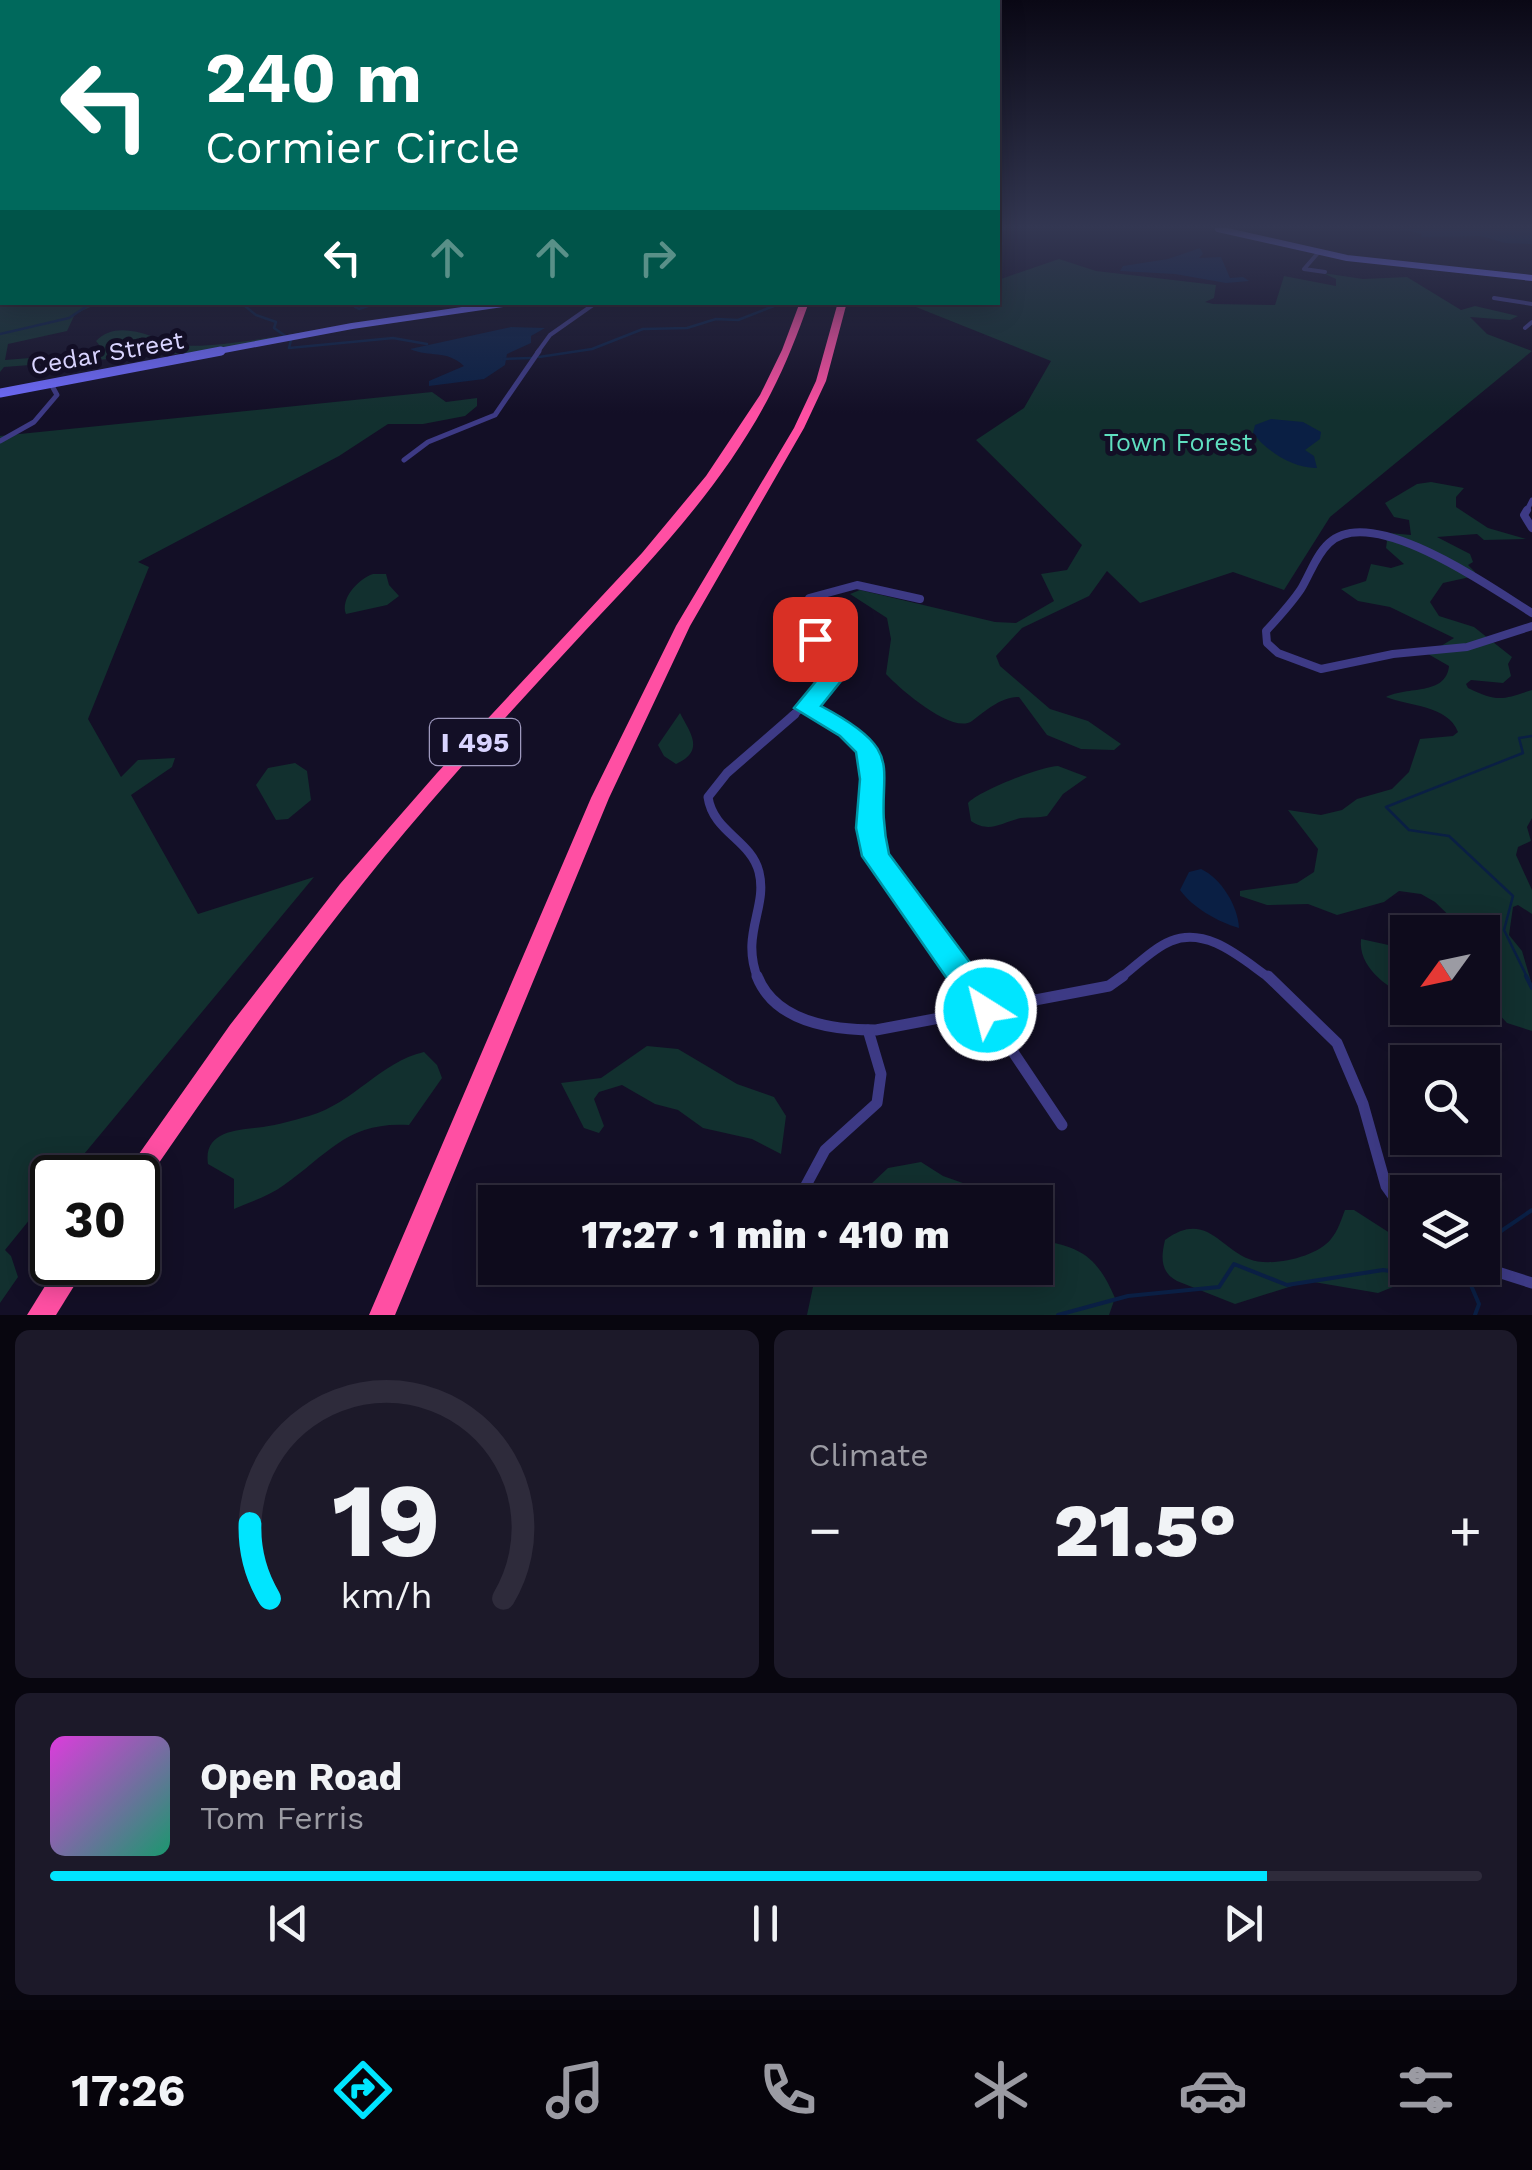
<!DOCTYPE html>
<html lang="en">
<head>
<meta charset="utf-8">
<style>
	:root { --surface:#0e0b1c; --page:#1c1929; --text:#f1f3f6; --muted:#9b9ba3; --line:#2e2b3b; --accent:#00e5ff }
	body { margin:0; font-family:"Work Sans",sans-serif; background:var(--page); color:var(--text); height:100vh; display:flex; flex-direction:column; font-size:38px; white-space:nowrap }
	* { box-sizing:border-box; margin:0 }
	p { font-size:32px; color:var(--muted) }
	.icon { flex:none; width:55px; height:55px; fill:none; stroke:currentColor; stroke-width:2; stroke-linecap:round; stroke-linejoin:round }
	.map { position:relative; height:1315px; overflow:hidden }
	.details { display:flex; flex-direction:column; gap:15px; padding:15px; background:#08060f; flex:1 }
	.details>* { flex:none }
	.banner { position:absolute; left:0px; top:0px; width:1000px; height:305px; box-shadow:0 5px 25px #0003,0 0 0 2px var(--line); background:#00695c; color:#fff; overflow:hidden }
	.needle { width:65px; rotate:237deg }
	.tools { position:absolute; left:1390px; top:915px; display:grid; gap:20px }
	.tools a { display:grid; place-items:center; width:110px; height:110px; border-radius:0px; background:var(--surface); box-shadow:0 5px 25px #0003,0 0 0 2px var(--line); font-size:50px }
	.speed { position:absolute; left:30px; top:1155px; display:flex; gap:20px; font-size:50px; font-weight:700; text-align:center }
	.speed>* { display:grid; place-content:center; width:130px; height:130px; border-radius:50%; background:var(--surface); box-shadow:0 5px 25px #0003,0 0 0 2px var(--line); line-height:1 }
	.speed .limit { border:5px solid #111; border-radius:15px; background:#fff; color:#111 }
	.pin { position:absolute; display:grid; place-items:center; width:85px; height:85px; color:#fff; margin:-42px; border-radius:20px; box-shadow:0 5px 15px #0006 }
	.me { position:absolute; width:110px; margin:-55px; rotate:324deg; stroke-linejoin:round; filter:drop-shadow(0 0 8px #0008) }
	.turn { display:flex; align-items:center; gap:35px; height:210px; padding:0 40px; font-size:45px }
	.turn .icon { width:130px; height:130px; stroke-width:2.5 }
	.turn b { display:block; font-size:70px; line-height:85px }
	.lanes { display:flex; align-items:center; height:95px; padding:0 40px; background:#0003; justify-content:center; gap:50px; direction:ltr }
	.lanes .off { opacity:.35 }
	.big { font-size:75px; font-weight:800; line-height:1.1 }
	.details .widget { flex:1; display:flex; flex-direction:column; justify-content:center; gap:15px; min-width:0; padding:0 35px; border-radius:15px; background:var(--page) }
	.details .dial { align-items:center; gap:0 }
	.dial svg { height:260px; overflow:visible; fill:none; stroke:var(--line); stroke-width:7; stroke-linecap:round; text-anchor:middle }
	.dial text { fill:var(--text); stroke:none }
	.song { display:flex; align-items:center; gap:30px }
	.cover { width:120px; height:120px; border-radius:15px; background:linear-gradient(135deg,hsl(300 70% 55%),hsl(160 70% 35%)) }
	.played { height:10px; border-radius:5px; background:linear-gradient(90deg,var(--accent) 85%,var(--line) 85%) }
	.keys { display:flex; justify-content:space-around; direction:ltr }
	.heat { display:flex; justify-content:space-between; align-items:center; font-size:55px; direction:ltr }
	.details .tiles { flex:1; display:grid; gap:15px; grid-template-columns:1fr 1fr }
	.widget:last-child { grid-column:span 2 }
	.trip { position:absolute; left:478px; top:1185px; width:575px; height:100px; border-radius:0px; background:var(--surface); box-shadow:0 5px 25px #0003,0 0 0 2px var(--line); font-weight:800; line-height:100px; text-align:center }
	.tabs { display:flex; height:160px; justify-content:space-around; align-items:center; background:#06040b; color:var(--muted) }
	.tabs .icon { width:70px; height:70px }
	.tabs .current { color:var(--accent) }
	.tabs b { font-size:45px; color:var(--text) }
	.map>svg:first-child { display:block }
	.green { fill:#12302f }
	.water { fill:#0a1f44 }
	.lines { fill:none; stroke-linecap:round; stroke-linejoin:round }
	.stream-far1 { stroke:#0a1f44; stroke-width:2.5 }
	.stream { stroke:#0a1f44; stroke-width:4 }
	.street-far4 { stroke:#3d3a85; stroke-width:4 }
	.street-far3 { stroke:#3d3a85; stroke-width:5 }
	.street-far2 { stroke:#3d3a85; stroke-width:8 }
	.street-far1 { stroke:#3d3a85; stroke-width:9 }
	.street { stroke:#3d3a85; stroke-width:11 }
	.secondary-far1 { stroke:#6f6bff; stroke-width:6 }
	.secondary { stroke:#6f6bff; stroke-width:9 }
	.highway { fill:#ff4fa3; fill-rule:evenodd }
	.route { fill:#00e5ff; stroke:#0095a6; stroke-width:2.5 }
	.labels { text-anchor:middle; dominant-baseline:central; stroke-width:10; stroke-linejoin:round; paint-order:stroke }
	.far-street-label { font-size:25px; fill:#d9d4ff; stroke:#130f26 }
	.far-park-label { font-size:25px; fill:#5fe0c0; stroke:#130f26 }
	.shield { fill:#130f26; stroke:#9e99be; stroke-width:2.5 }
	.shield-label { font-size:28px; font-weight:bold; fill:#d9d4ff }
</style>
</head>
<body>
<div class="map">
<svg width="1532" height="1315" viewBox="0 0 1532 1315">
	<rect width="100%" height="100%" fill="#130f26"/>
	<g class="green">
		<path d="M0 229 2 302 99 303 75 314 67 331 8 344 5 360 105 352 96 341C118 318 152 338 177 344 201 351 280 335 309 332L226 350 4 367 0 372Z"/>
		<path d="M1059 259 1096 271 1216 285 1214 298 1205 302 1213 304 1275 305 1284 276 1336 286V279L1323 273 1363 279 1407 277 1461 310 1475 306 1518 316 1510 320 1470 317 1487 334 1532 351 1330 517 1284 590 1233 572 1140 603 1107 571 1089 596 1022 628 996 656 1000 666 1050 709 1088 721 1121 744 1114 750 1081 749 1047 735 1019 697C1002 696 985 711 972 721 952 735 899 688 886 674L891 639 887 618 850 594 860 590 995 622 1016 623 1054 601 1041 574 1067 570 1082 545 976 440 1024 408 1051 361 906 303 998 302V280Z"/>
		<path d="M432 392 446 402 477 398V406L465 416 423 424H388L339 456 138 562 149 567 88 719 121 777 138 760 175 758 172 767 131 795 198 914 314 877 65 1177 52 1178V1192L5 1250 11 1256 18 1277 0 1303V436Z"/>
		<path d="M1431 482 1464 488 1456 497V507L1488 528 1526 539 1484 540 1477 534 1437 537 1470 554 1473 562 1468 565 1475 572 1470 577 1443 583 1430 602 1439 616 1474 627 1512 657 1508 664 1511 676 1503 683 1471 680 1466 684 1468 688C1498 703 1504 699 1532 690V818L1527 827 1531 841 1518 847 1516 855 1532 890V914L1518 905 1513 907 1509 935 1522 951 1532 985V1031L1507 1023 1484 998 1482 932H1466L1435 902 1421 894 1399 891 1384 902 1337 915 1308 904 1267 905 1240 896V891L1246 890 1297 883 1314 872 1318 849 1288 810 1321 815 1342 810 1357 799 1392 789 1409 772 1420 739 1453 736 1458 732C1448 705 1408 706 1386 697 1407 686 1446 696 1449 666L1428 654 1454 638 1390 607 1358 601 1341 589 1366 581 1371 564 1391 568 1404 564 1386 548 1387 541 1378 532 1411 535 1409 520 1394 517 1385 503 1417 484Z"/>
		<path d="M373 574H386L389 585 399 596 387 605 346 614C340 599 358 579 373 574Z"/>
		<path d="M680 713C691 734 705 751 676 764L664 756 658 745Z"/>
		<path d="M295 763 307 771 311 800 288 819 276 820 256 785 268 768Z"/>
		<path d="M1058 766 1087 777 1063 794 1047 816C1039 818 1030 817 1021 818 1002 822 990 834 971 821L968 803C978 791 1042 766 1058 766Z"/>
		<path d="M1361 939 1393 946 1407 966V997C1385 986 1358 966 1361 939Z"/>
		<path d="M647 1046 678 1049 737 1084 774 1097 786 1116 781 1154 752 1139 703 1128 678 1110 655 1104 622 1085 599 1092 594 1099 604 1126 599 1133 584 1128 561 1083 601 1078Z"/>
		<path d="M424 1052 437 1065 442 1078 409 1125C348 1121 328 1154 284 1185 269 1196 250 1202 234 1209V1179L208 1164C203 1130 239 1130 263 1127 278 1125 294 1120 309 1116 354 1103 380 1062 424 1052Z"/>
		<path d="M921 1162 943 1176 977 1188 996 1202H835L844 1194 870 1185 888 1168Z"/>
		<path d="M1345 1210H1354L1407 1244 1408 1268H1433L1430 1272 1378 1293 1308 1281 1235 1304 1177 1281C1160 1272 1161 1257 1165 1240 1205 1210 1220 1248 1249 1259 1270 1268 1317 1257 1331 1239 1338 1231 1341 1220 1345 1210Z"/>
		<path d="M1035 1239C1080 1247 1096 1254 1115 1298L1109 1315H807L817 1268H1035Z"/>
	</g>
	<g class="water">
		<path d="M1399 229H1532V244L1505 243 1481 236 1421 237 1422 234Z"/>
		<path d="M1200 248 1203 254 1199 258 1221 257 1230 278 1243 277 1249 281 1226 283 1175 274 1120 271 1123 266 1168 259Z"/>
		<path d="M511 327 545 328 531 336V343L507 354 505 365 484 379 429 386V381L464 366C446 349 430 358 410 349Z"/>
		<path d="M1271 419 1303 422 1321 432 1320 439 1305 450 1314 456 1317 468C1294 469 1266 451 1253 433L1255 425Z"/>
		<path d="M1201 869C1221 878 1238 906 1239 928 1218 922 1193 908 1180 890L1189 872Z"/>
	</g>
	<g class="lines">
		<g class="stream-far1">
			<path d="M998 247 1002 244 998 239 1000 231 1005 229"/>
			<path d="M240 302 256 315 276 322 274 328 291 340 289 348 393 338 427 344"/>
			<path d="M358 302 355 307 359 309 380 302"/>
			<path d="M0 334 69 318 93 302"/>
			<path d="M539 357 592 349 643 329 687 328 716 319 738 320 779 304"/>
			<path d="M504 359 531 358"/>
			<path d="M1528 979 1504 930 1513 896 1449 836 1409 830 1386 807 1523 753 1519 738 1532 736"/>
		</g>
		<g class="stream">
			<path d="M1526 976 1532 988"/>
			<path d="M1482 1244 1532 1210"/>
			<path d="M1471 1268 1470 1283 1479 1304 1475 1315"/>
			<path d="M1058 1315 1128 1296 1219 1287 1234 1264 1287 1285 1383 1270 1470 1283"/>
		</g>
		<g class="street-far4">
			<path d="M1318 253 1304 269 1325 272"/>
			<path d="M1494 298 1532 304"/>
			<path d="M1525 328 1532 322"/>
			<path d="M537 353 550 335 597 302"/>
		</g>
		<g class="street-far3">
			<path d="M0 441 34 422 57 395 51 384"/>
			<path d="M404 460 428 442 495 415 539 351"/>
			<path d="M1526 512 1532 500"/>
		</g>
		<g class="street-far2">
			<path d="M1527 510 1524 515 1532 528"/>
			<path d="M1532 613C1493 589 1372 502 1329 543 1316 555 1310 574 1301 589 1291 604 1278 618 1266 631L1267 643 1278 653 1321 669 1393 654 1467 647 1532 626"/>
			<path d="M806 708 821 716"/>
			<path d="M792 716 827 686 828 669 804 614 809 598 857 585 920 599"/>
		</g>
		<g class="street-far1">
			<path d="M817 714 849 731 868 749 873 763 869 807 876 856 964 979"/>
			<path d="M758 979C740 934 768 908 759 872 751 840 713 832 708 797L727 773 795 714"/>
			<path d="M1119 979C1135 967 1153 948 1171 941 1208 926 1243 960 1271 979"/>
		</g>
		<g class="street">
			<path d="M757 976C775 1022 833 1030 876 1030L1109 986 1123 976"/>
			<path d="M962 976 1062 1125"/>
			<path d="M1268 976 1337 1043 1363 1104 1386 1186 1408 1217"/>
			<path d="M797 1202 825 1150 877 1103 881 1074 868 1030"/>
			<path d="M1482 1267 1532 1283"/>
		</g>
		<g class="secondary-far1">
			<path d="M1218 229 1347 258 1532 278"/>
			<path d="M208 353 352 326 517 302"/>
		</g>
		<path class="secondary" d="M0 393 221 351"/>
		<g class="highway">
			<path d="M800 302H809C798 333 786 364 771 393 725 483 654 558 585 631 532 688 479 746 428 805 324 925 233 1055 143 1186L138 1188V1178H122L230 1025 340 884 437 773 642 553 706 476 760 395 782 350Z"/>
			<path d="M838 302H847L826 381 804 428 690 626 609 798 395 1315H369L591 798 676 626 794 428 816 381Z"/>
			<path d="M60 1262H89L56 1315H27Z"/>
		</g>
	</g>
	<linearGradient id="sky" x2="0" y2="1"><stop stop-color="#0a0815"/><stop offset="0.55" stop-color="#333752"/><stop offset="1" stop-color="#333752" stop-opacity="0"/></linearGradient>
	<rect width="1532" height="413" fill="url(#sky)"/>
	<path class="route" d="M815 632C832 637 840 665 841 681L821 706C918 757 869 770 889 854L998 1000 1002 1010 998 1019 986 1023 975 1019 862 856 856 828 860 779 856 752 840 736 794 708 817 680 804 639Z"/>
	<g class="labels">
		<g class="far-street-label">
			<text transform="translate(107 353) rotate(-10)">Cedar Street</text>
		</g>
		<g class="far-park-label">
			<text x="1178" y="442">Town Forest</text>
		</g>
		<rect class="shield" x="430" y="719" width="90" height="46" rx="8"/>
		<g class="shield-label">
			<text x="475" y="742">I 495</text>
		</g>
	</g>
</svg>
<div class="tools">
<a><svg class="needle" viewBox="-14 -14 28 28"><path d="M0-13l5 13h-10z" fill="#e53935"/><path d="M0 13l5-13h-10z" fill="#9b9ba3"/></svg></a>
<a><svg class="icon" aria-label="search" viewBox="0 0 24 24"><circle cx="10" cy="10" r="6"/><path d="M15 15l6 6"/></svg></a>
<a><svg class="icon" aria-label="layers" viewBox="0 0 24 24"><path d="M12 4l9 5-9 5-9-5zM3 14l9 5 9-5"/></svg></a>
</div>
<div class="speed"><div class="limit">30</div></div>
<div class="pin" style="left:815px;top:639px;background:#d93025"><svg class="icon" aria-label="arrive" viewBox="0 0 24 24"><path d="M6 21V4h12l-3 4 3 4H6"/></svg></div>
<svg class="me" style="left:986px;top:1010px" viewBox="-20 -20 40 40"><circle r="17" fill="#00e5ff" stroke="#fff" stroke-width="3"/><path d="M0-11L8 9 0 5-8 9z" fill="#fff"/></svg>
<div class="trip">17:27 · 1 min · 410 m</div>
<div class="banner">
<div class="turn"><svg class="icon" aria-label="left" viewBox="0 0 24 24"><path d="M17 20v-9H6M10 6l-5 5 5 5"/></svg><div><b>240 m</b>Cormier Circle</div></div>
<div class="lanes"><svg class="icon" aria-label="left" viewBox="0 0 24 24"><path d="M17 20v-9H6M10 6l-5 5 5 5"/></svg><svg class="icon off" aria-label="ahead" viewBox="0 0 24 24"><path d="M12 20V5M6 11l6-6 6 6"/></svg><svg class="icon off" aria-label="ahead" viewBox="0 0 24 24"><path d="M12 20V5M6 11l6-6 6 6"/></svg><svg class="icon off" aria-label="right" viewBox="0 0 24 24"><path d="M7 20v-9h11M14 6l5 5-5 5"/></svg></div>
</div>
</div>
<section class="details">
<div class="tiles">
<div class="widget dial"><svg viewBox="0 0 100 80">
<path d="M14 69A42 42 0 1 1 86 69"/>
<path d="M14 69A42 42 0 0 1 8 46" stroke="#00e5ff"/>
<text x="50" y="56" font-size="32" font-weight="700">19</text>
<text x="50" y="72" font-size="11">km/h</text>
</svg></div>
<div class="widget"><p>Climate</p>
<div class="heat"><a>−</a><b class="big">21.5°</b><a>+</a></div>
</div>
<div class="widget">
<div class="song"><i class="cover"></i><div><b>Open Road</b><p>Tom Ferris</p></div></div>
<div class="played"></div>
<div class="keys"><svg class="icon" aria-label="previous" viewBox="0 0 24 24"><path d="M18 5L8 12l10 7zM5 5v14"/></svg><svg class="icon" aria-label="pause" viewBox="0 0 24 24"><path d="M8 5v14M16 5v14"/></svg><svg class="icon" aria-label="next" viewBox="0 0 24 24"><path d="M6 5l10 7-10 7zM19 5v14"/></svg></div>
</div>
</div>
</section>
<nav class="tabs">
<b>17:26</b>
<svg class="icon current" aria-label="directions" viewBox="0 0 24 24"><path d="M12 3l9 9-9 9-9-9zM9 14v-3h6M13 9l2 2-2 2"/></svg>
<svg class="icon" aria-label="music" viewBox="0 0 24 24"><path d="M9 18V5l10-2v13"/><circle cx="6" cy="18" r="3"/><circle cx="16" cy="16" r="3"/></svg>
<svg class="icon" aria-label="phone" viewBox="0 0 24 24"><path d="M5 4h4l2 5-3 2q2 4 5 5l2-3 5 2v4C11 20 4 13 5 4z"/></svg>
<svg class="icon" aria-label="climate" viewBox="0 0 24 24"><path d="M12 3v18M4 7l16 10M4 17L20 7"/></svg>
<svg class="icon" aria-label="car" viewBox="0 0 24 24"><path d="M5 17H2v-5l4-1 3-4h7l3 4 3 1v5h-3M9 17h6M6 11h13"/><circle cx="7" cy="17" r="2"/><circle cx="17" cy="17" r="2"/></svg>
<svg class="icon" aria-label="filters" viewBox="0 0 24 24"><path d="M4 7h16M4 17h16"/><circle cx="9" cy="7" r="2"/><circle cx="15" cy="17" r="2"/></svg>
</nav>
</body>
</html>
